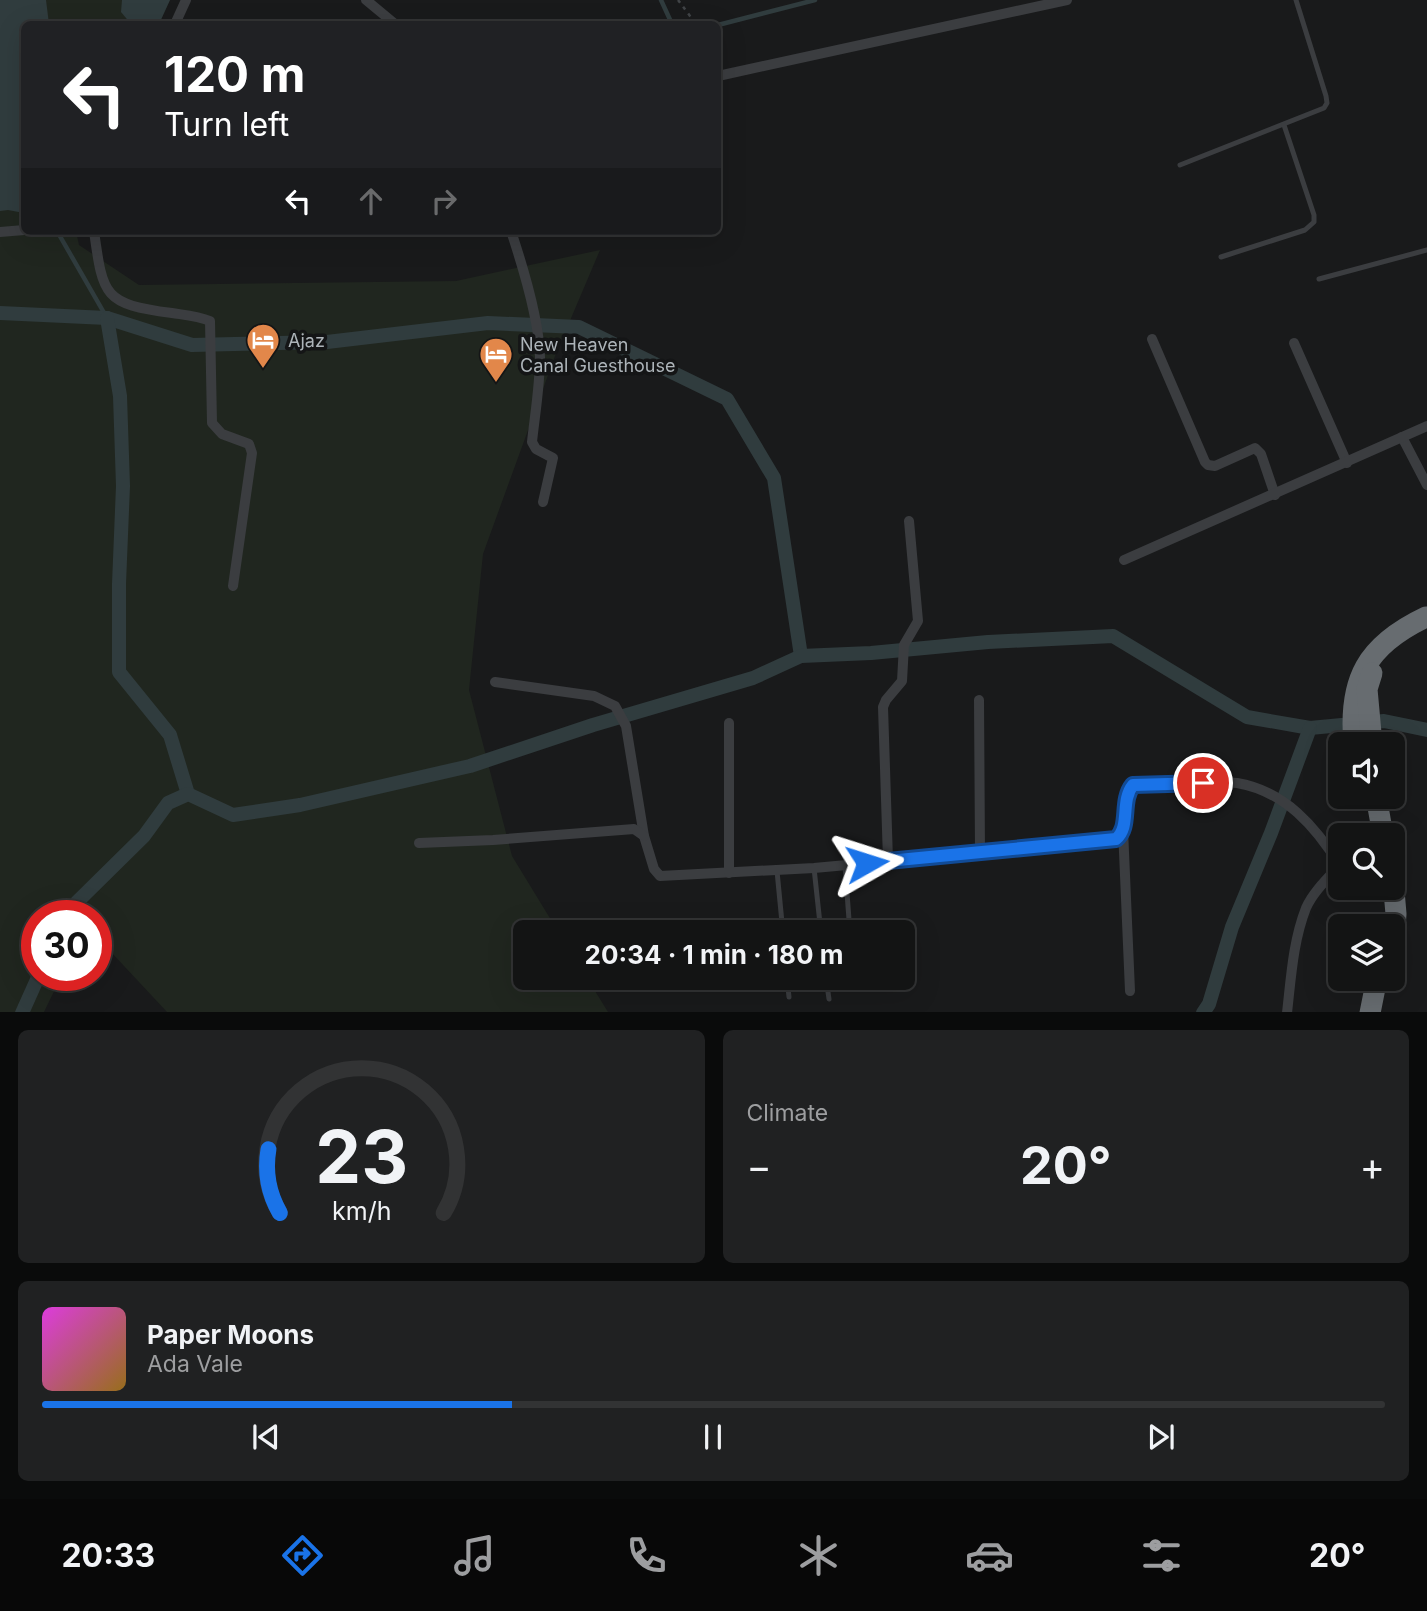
<!DOCTYPE html>
<html lang="en">
<head>
<meta charset="utf-8">
<style>
	:root { --surface:#131414; --page:#202122; --text:#f1f3f6; --muted:#9d9ea0; --line:#323334; --accent:#1a73e8 }
	body { margin:0; font-family:Inter,sans-serif; background:var(--page); color:var(--text); height:100vh; display:flex; flex-direction:column; font-size:26px; white-space:nowrap }
	* { box-sizing:border-box; margin:0 }
	p { font-size:23px; color:var(--muted) }
	.icon { flex:none; width:38px; height:38px; fill:none; stroke:currentColor; stroke-width:2; stroke-linecap:round; stroke-linejoin:round }
	.map { position:relative; height:1012px; overflow:hidden }
	.details { display:flex; flex-direction:column; gap:18px; padding:18px; background:#0a0b0b; flex:1 }
	.details>* { flex:none }
	.hud { position:absolute; left:21px; top:21px; width:700px; height:214px; border-radius:10px; box-shadow:0 7px 28px #0002,0 0 0 2px var(--line); background:#202124; color:#fff; overflow:hidden }
	.buttons { position:absolute; left:1328px; top:732px; display:grid; gap:14px }
	.buttons a { display:grid; place-items:center; width:77px; height:77px; border-radius:10px; background:var(--surface); box-shadow:0 7px 28px #0002,0 0 0 2px var(--line); font-size:35px }
	.speed { position:absolute; left:21px; top:900px; display:flex; gap:14px; font-size:35px; font-weight:700; text-align:center }
	.speed>* { display:grid; place-content:center; width:91px; height:91px; border-radius:50%; background:var(--surface); box-shadow:0 7px 28px #0002,0 0 0 2px var(--line); line-height:1 }
	.speed .limit { border:10px solid #d22; background:#fff; color:#111 }
	.pin { position:absolute; display:grid; place-items:center; width:60px; height:60px; color:#fff; margin:-30px; border:4px solid #fff; border-radius:50%; box-shadow:0 2px 7px #0007 }
	.me { position:absolute; width:77px; margin:-38px; rotate:84deg; stroke-linejoin:round; filter:drop-shadow(0 0 5px #0008) }
	.turn { display:flex; align-items:center; gap:24px; height:147px; padding:0 28px; font-size:32px }
	.turn .icon { width:91px; height:91px; stroke-width:2.5 }
	.turn b { display:block; font-size:49px; line-height:60px }
	.lanes { display:flex; align-items:center; height:66px; padding:0 28px; background:#0003; justify-content:center; gap:35px; direction:ltr }
	.lanes .off { opacity:.35 }
	.big { font-size:52px; font-weight:700; line-height:1.1 }
	.details .tile { flex:1; display:flex; flex-direction:column; justify-content:center; gap:10px; min-width:0; padding:0 24px; border-radius:10px; background:var(--page) }
	.details .dial { align-items:center; gap:0 }
	.dial svg { height:182px; overflow:visible; fill:none; stroke:var(--line); stroke-width:7; stroke-linecap:round; text-anchor:middle }
	.dial text { fill:var(--text); stroke:none }
	.song { display:flex; align-items:center; gap:21px }
	.cover { width:84px; height:84px; border-radius:10px; background:linear-gradient(135deg,hsl(300 70% 55%),hsl(40 70% 35%)) }
	.played { height:7px; border-radius:4px; background:linear-gradient(90deg,var(--accent) 35%,var(--line) 35%) }
	.keys { display:flex; justify-content:space-around; direction:ltr }
	.heat { display:flex; justify-content:space-between; align-items:center; font-size:38px; direction:ltr }
	.details .tiles { flex:1; display:grid; gap:18px; grid-template-columns:1fr 1fr }
	.tile:last-child { grid-column:span 2 }
	.trip { position:absolute; left:513px; top:920px; width:402px; height:70px; border-radius:10px; background:var(--surface); box-shadow:0 7px 28px #0002,0 0 0 2px var(--line); font-weight:700; line-height:70px; text-align:center }
	.tabs { display:flex; height:112px; justify-content:space-around; align-items:center; background:#080808; color:var(--muted) }
	.tabs .icon { width:49px; height:49px }
	.tabs .selected { color:var(--accent) }
	.tabs b { font-size:32px; color:var(--text) }
	.map>svg:first-child { display:block }
	.green { fill:#20261f }
	.water { fill:#303c3e }
	.lines { fill:none; stroke-linecap:round; stroke-linejoin:round }
	.stream { stroke:#303c3e; stroke-width:4.5 }
	.canal { stroke:#303c3e; stroke-width:14 }
	.path { stroke:#414447; stroke-width:2.5; stroke-dasharray:3.5 5; stroke-linecap:butt }
	.lane { stroke:#3b3d40; stroke-width:5 }
	.street { stroke:#3b3d40; stroke-width:10 }
	.highway { stroke:#676c70; stroke-width:21 }
	.route-casing { stroke:#114b97; stroke-width:18 }
	.route { stroke:#1a73e8; stroke-width:12 }
	.labels { text-anchor:middle; dominant-baseline:central; stroke-width:7; stroke-linejoin:round; paint-order:stroke }
	.poi-label { font-size:18px; fill:#adb4b9; stroke:#141516; text-anchor:start }
</style>
</head>
<body>
<div class="map">
<svg width="1427" height="1013" viewBox="0 0 1427 1013">
	<rect width="100%" height="100%" fill="#191a1b"/>
	<path class="green" d="M0 0H170L159 24H24V231H76L79 245 139 285 456 281 600 250 555 356 483 554 469 690 512 856 559 933H525V978H587L608 1012H167L96 936V915H37V975H62L44 1012 0 1013Z"/>
	<g class="water">
		<path d="M0 0H46L49 24H24V213L8 210 0 211Z"/>
		<path d="M122 0H170L159 24H131L121 12Z"/>
	</g>
	<g class="lines">
		<g class="stream">
			<path d="M661 0 672 24"/>
			<path d="M718 25 815 0"/>
			<path d="M57 231 107 318"/>
		</g>
		<g class="canal">
			<path d="M0 313 107 318 192 345 327 342 488 323 579 327 727 399 774 478 801 656"/>
			<path d="M107 318 120 396 123 486 119 584V672L170 735 188 794"/>
			<path d="M70 915 77 902 144 836 168 803 188 794 233 815 300 805 470 766 593 725 753 678 801 656 871 653 988 642 1113 636 1247 717 1310 728 1384 721 1427 730"/>
			<path d="M22 1013 39 975"/>
			<path d="M1203 1013 1209 1004 1232 927 1271 833 1310 728"/>
		</g>
		<path class="path" d="M678 0 696 24"/>
		<g class="lane">
			<path d="M1180 165 1324 108 1327 103 1326 96 1296 0"/>
			<path d="M1221 257 1305 230 1314 222V215L1284 125"/>
			<path d="M1319 279 1427 250"/>
			<path d="M845 866 850 933"/>
			<path d="M814 868 821 933"/>
			<path d="M777 871 783 933"/>
			<path d="M787 978 789 997"/>
			<path d="M826 978 829 999"/>
		</g>
		<g class="street">
			<path d="M366 0 395 24"/>
			<path d="M175 24 186 0"/>
			<path d="M718 76 1067 0"/>
			<path d="M94 231C103 297 104 304 172 313 185 315 198 316 210 321L212 423 222 434 249 444 252 453 233 586"/>
			<path d="M511 231C523 267 539 319 540 357 540 385 535 414 532 442L536 449 553 458 543 502"/>
			<path d="M0 232 24 230"/>
			<path d="M1152 339 1205 462 1208 465 1215 466 1255 448 1261 454 1275 495"/>
			<path d="M1294 343 1347 463"/>
			<path d="M1402 437 1427 485"/>
			<path d="M1124 560 1427 426"/>
			<path d="M495 682 594 696 615 706 626 726 644 836 654 869 660 876 814 868 1110 841 1120 837 1126 798 1133 785C1151 783 1169 784 1187 783 1204 783 1220 781 1237 783 1285 791 1316 827 1340 866"/>
			<path d="M979 700 980 852"/>
			<path d="M729 723V873"/>
			<path d="M1123 829 1130 991"/>
			<path d="M419 843 493 840 634 829 644 836"/>
			<path d="M888 860 883 707 886 700 902 681 904 645 918 621 909 521"/>
			<path d="M1287 1013C1291 978 1293 941 1306 908 1313 892 1328 878 1340 865"/>
		</g>
		<g class="highway">
			<path d="M1354 744C1348 679 1367 645 1426 617"/>
			<path d="M1372 744 1367 689 1372 673"/>
			<path d="M1376 796 1383 835"/>
			<path d="M1393 879 1396 914 1393 957"/>
			<path d="M1370 1013 1377 978"/>
		</g>
	</g>
	<g class="lines">
		<defs>
			<path id="route" d="M867 863 1116 839C1131 827 1120 801 1133 785L1203 783"/>
		</defs>
		<use href="#route" class="route-casing"/>
		<use href="#route" class="route"/>
	</g>
	<defs>
		<symbol id="hotel-pin" viewBox="-11 -11 22 30"><path d="M0 17L-7.5 6A9.5 9.5 0 1 1 7.5 6Z" fill="#e2874a" stroke="#141516"/><path d="M-6-4.5h1.5V1H6V5H4.5V3h-9V5H-6ZM-4 0a1.8 1.8 0 1 1 3.6 0ZM.5 0V-2.5h3Q6-2.5 6 0Z" fill="#fff"/></symbol>
	</defs>
	<g fill-rule="evenodd">
		<use href="#hotel-pin" x="244" y="321" width="38" height="52"/>
		<use href="#hotel-pin" x="477" y="335" width="38" height="52"/>
	</g>
	<g class="labels">
		<g class="poi-label">
			<text x="288" y="340">Ajaz</text>
			<text x="520" y="344">New Heaven<tspan x="520" dy="21">Canal Guesthouse</tspan></text>
		</g>
	</g>
</svg>
<div class="buttons">
<a><svg class="icon" aria-label="sound" viewBox="0 0 24 24"><path d="M4 9h4l5-4v14l-5-4H4zM17 9q2 3 0 6"/></svg></a>
<a><svg class="icon" aria-label="search" viewBox="0 0 24 24"><circle cx="10" cy="10" r="6"/><path d="M15 15l6 6"/></svg></a>
<a><svg class="icon" aria-label="layers" viewBox="0 0 24 24"><path d="M12 4l9 5-9 5-9-5zM3 14l9 5 9-5"/></svg></a>
</div>
<div class="speed"><div class="limit">30</div></div>
<div class="pin" style="left:1203px;top:783px;background:#d93025"><svg class="icon" aria-label="arrive" viewBox="0 0 24 24"><path d="M6 21V4h12l-3 4 3 4H6"/></svg></div>
<svg class="me" style="left:867px;top:863px" viewBox="-20 -20 40 40"><path d="M0-17L14 15 0 8-14 15z" fill="#1a73e8" stroke="#fff" stroke-width="4"/></svg>
<div class="trip">20:34 · 1 min · 180 m</div>
<div class="hud">
<div class="turn"><svg class="icon" aria-label="left" viewBox="0 0 24 24"><path d="M17 20v-9H6M10 6l-5 5 5 5"/></svg><div><b>120 m</b>Turn left</div></div>
<div class="lanes"><svg class="icon" aria-label="left" viewBox="0 0 24 24"><path d="M17 20v-9H6M10 6l-5 5 5 5"/></svg><svg class="icon off" aria-label="ahead" viewBox="0 0 24 24"><path d="M12 20V5M6 11l6-6 6 6"/></svg><svg class="icon off" aria-label="right" viewBox="0 0 24 24"><path d="M7 20v-9h11M14 6l5 5-5 5"/></svg></div>
</div>
</div>
<section class="details">
<div class="tiles">
<div class="tile dial"><svg viewBox="0 0 100 80">
<path d="M14 69A42 42 0 1 1 86 69"/>
<path d="M14 69A42 42 0 0 1 9 41" stroke="#1a73e8"/>
<text x="50" y="56" font-size="32" font-weight="700">23</text>
<text x="50" y="72" font-size="11">km/h</text>
</svg></div>
<div class="tile"><p>Climate</p>
<div class="heat"><a>−</a><b class="big">20°</b><a>+</a></div>
</div>
<div class="tile">
<div class="song"><i class="cover"></i><div><b>Paper Moons</b><p>Ada Vale</p></div></div>
<div class="played"></div>
<div class="keys"><svg class="icon" aria-label="previous" viewBox="0 0 24 24"><path d="M18 5L8 12l10 7zM5 5v14"/></svg><svg class="icon" aria-label="pause" viewBox="0 0 24 24"><path d="M8 5v14M16 5v14"/></svg><svg class="icon" aria-label="next" viewBox="0 0 24 24"><path d="M6 5l10 7-10 7zM19 5v14"/></svg></div>
</div>
</div>
</section>
<nav class="tabs">
<b>20:33</b>
<svg class="icon selected" aria-label="directions" viewBox="0 0 24 24"><path d="M12 3l9 9-9 9-9-9zM9 14v-3h6M13 9l2 2-2 2"/></svg>
<svg class="icon" aria-label="music" viewBox="0 0 24 24"><path d="M9 18V5l10-2v13"/><circle cx="6" cy="18" r="3"/><circle cx="16" cy="16" r="3"/></svg>
<svg class="icon" aria-label="phone" viewBox="0 0 24 24"><path d="M5 4h4l2 5-3 2q2 4 5 5l2-3 5 2v4C11 20 4 13 5 4z"/></svg>
<svg class="icon" aria-label="climate" viewBox="0 0 24 24"><path d="M12 3v18M4 7l16 10M4 17L20 7"/></svg>
<svg class="icon" aria-label="car" viewBox="0 0 24 24"><path d="M5 17H2v-5l4-1 3-4h7l3 4 3 1v5h-3M9 17h6M6 11h13"/><circle cx="7" cy="17" r="2"/><circle cx="17" cy="17" r="2"/></svg>
<svg class="icon" aria-label="filters" viewBox="0 0 24 24"><path d="M4 7h16M4 17h16"/><circle cx="9" cy="7" r="2"/><circle cx="15" cy="17" r="2"/></svg>
<b>20°</b>
</nav>
</body>
</html>
